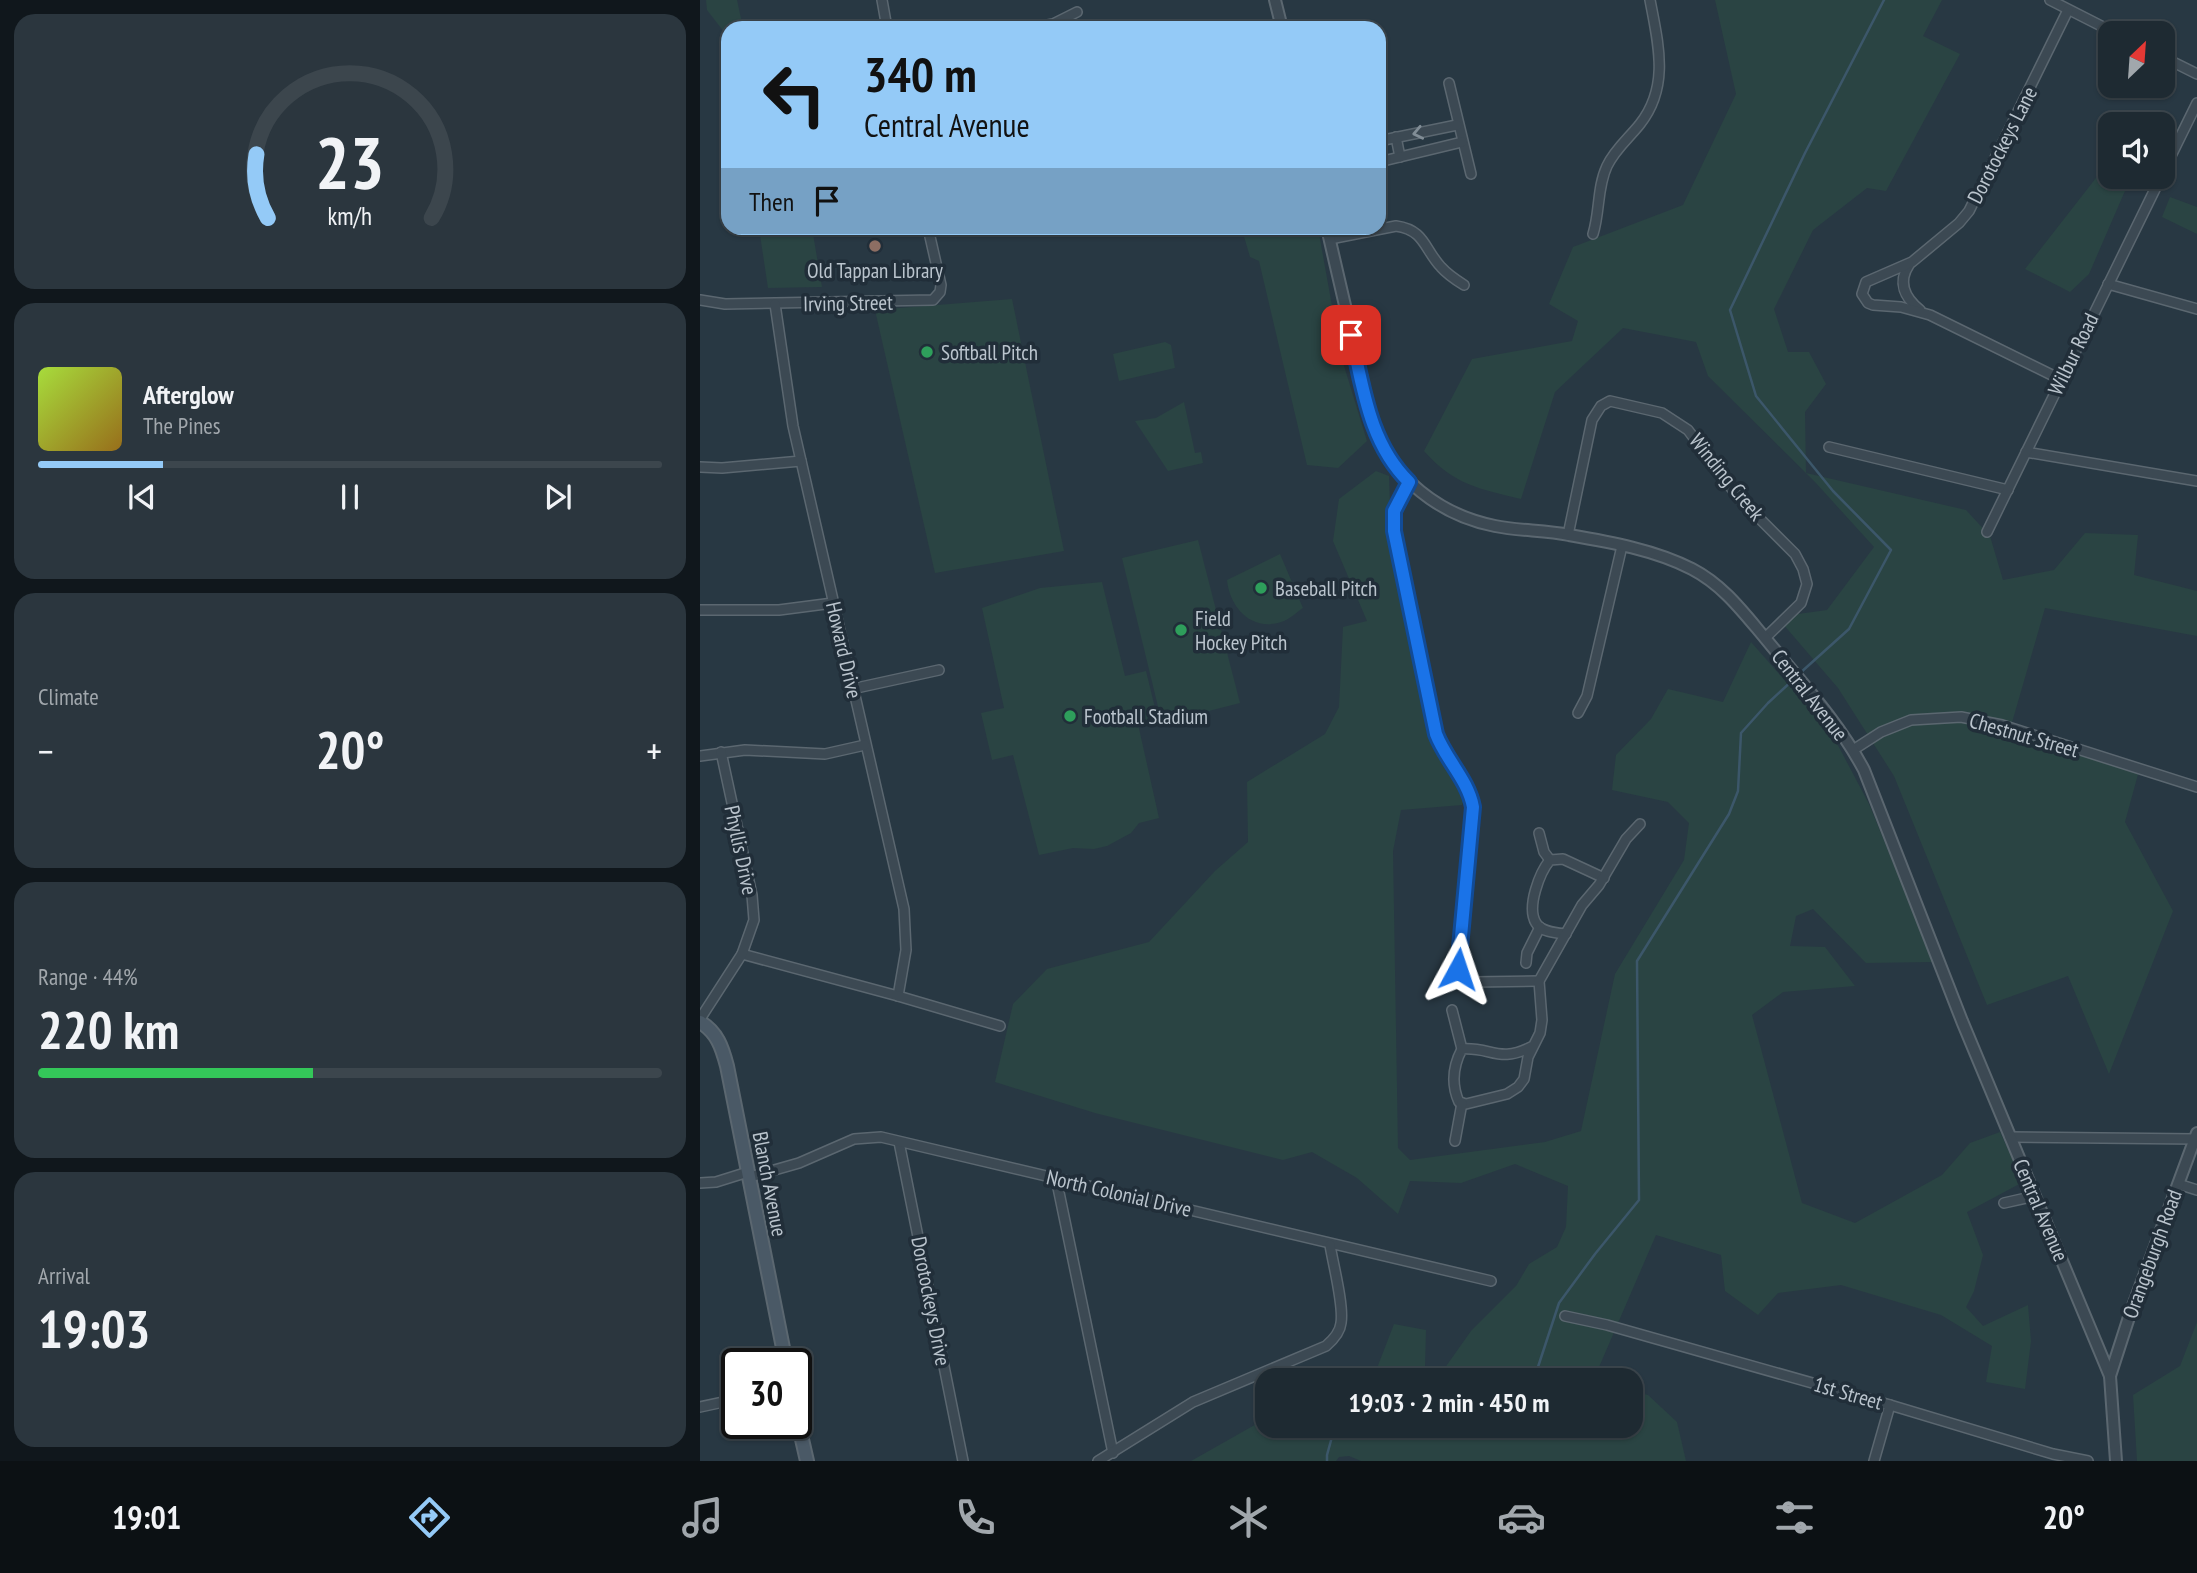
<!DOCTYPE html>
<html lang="en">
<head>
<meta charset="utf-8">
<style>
	:root { --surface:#1e2a32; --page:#2b363e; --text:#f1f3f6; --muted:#a1a7ac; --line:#3c464d; --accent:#94caf7 }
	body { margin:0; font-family:"PT Sans Narrow",sans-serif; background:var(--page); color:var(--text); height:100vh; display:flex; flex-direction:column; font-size:26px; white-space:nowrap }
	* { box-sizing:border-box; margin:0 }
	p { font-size:23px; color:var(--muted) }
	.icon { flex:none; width:38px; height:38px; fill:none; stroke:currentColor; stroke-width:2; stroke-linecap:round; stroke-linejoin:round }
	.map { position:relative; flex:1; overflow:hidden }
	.drawer { display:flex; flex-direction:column; gap:14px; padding:14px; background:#10171c; width:700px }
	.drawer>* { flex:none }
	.banner { position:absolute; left:21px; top:21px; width:665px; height:214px; border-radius:21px; box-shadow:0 2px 5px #0004,0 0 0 2px var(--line); background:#94caf7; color:#111; overflow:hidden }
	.needle { width:46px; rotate:25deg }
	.fabs { position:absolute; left:1398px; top:21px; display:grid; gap:14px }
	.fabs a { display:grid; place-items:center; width:77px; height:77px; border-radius:14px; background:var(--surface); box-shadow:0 2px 5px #0004,0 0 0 2px var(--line); font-size:35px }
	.speed { position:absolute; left:21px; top:1348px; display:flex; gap:14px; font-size:35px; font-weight:700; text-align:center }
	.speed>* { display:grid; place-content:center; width:91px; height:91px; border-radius:50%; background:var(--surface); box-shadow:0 2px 5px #0004,0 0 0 2px var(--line); line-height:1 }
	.speed .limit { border:4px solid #111; border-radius:10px; background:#fff; color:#111 }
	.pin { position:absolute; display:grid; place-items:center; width:60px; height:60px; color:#fff; margin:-30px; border-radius:14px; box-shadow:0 4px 10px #0006 }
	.me { position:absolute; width:77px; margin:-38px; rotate:5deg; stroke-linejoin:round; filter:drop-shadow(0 0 5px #0008) }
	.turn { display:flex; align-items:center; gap:24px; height:147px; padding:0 28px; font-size:32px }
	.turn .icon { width:91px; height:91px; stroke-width:2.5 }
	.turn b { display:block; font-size:49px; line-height:60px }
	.then { display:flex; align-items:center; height:66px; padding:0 28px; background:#0003; gap:14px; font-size:26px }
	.big { font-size:52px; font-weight:700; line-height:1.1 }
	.drawer .widget { flex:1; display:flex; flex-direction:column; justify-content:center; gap:10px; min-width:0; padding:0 24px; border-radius:21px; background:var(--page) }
	.drawer .dial { align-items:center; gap:0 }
	.dial svg { height:182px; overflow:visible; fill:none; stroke:var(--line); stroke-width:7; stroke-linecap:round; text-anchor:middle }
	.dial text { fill:var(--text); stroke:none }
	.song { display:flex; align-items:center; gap:21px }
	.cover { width:84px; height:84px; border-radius:10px; background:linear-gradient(135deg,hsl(80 70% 55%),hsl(40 70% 35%)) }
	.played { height:7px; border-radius:4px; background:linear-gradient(90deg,var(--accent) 20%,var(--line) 20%) }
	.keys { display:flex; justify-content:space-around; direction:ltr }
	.heat { display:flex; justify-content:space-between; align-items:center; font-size:38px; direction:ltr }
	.charge { height:10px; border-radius:5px; background:linear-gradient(90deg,#34c759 44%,var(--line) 0) }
	.trip { position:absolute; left:555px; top:1368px; width:388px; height:70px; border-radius:21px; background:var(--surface); box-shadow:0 2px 5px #0004,0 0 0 2px var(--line); font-weight:700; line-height:70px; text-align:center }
	.tabs { display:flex; height:112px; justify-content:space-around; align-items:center; background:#0c1114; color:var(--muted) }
	.tabs .icon { width:49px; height:49px }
	.tabs .active { color:var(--accent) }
	.tabs b { font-size:32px; color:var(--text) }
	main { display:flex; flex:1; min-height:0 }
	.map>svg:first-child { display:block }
	.green { fill:#2a4443 }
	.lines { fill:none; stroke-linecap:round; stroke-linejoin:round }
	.stream { stroke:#3c576a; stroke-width:2.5 }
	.minor-casing { stroke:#5b6770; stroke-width:12 }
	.tertiary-casing { stroke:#5b6770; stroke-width:14 }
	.secondary-casing { stroke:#5b6770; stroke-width:16 }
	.minor { stroke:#3c4953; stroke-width:9 }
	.tertiary { stroke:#3c4953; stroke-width:10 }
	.secondary { stroke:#4a5966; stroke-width:12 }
	.oneway { stroke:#818d96 }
	.route-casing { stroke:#114b97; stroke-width:18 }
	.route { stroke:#1a73e8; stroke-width:12 }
	.education-dot { fill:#8d6e63; stroke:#212e39; stroke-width:2.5 }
	.leisure-dot { fill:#2e9e5b; stroke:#212e39; stroke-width:2.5 }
	.labels { text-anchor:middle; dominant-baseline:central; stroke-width:7; stroke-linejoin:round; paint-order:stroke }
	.street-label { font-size:21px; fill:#bac4cd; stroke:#212e39 }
	.poi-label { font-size:21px; fill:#bac4cd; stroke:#212e39; text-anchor:start }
</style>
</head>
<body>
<main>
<section class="drawer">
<div class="widget dial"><svg viewBox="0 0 100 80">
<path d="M14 69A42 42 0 1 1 86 69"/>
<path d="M14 69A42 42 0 0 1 9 41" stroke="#94caf7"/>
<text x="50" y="56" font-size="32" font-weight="700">23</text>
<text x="50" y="72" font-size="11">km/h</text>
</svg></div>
<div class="widget">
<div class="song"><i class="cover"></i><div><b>Afterglow</b><p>The Pines</p></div></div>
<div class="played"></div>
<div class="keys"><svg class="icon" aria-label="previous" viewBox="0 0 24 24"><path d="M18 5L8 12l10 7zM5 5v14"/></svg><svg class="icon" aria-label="pause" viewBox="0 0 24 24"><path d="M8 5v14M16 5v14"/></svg><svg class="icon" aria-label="next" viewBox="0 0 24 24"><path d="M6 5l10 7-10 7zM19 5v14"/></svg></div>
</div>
<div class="widget"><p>Climate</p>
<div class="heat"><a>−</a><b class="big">20°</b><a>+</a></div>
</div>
<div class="widget"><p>Range · 44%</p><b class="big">220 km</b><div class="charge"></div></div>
<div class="widget"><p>Arrival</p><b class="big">19:03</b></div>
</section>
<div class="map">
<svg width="1497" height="1461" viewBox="0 0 1497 1461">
	<rect width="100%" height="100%" fill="#283843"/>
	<g class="green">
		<path d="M6 0H37L43 28H28V37L7 10Z"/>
		<path d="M1015 0H1242L1223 36 1260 54 1186 191 1167 188 1113 230 1074 309 1088 352H1109L1126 384 1105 412 1106 473 1266 510 1290 536 1303 580 1354 570 1385 533 1438 535 1434 575 1497 591V636L1345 608 1309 733 1440 767 1425 822 1473 911 1409 1074 1368 976 1287 1005 1194 776 1138 688 1077 617 1127 610 1174 547 1115 482 1008 376 996 342 923 328 855 392 821 499C780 489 754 485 724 451L772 359 872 341 878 321 849 304 873 247 983 205 1036 94Z"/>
		<path d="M1410 160V177H1431L1389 274 1370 292 1325 269Z"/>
		<path d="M1470 197 1497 207V234L1462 217Z"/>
		<path d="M59 228H112L122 287 68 288Z"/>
		<path d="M545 228H618L641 356 667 441 638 468 607 465 559 261 550 257 543 233Z"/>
		<path d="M312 299 364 551 235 573 175 310Z"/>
		<path d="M465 342 471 345 475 368 419 381 413 354Z"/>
		<path d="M484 402 495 453 501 452 503 463 468 471 435 421 456 418Z"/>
		<path d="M676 471 689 476 690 507 730 732 766 794 762 805 701 810 693 851 698 1148 710 1160 845 1142 881 1131 915 974 984 860 989 823 968 802 912 790 916 755 951 719 968 689 1023 702 1051 642 1132 734 1169 804 1234 962 1166 963 1113 909 1096 916 1090 946 1125 947 1155 986 1083 992 1052 1015 1102 1203 1155 1223 1242 1175 1270 1143 1300 1132 1323 1182 1267 1212 1283 1255 1274 1291 1266 1307 1283 1326 1328 1305 1331 1341 1325 1389 1286 1382 1292 1346 1241 1315 1141 1285 1078 1293 1058 1315 1025 1291 1021 1255 956 1235 893 1381H672L694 1324 726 1330 725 1367 742 1372 771 1331 816 1286 829 1264 857 1247 866 1227 868 1186 815 1164 761 1183 710 1181 698 1214 657 1178 612 1152 583 1160 395 1113 295 1082 313 1004 347 969 449 942 515 871 548 842 547 782 625 734 639 707 643 627 667 621 633 541 639 499Z"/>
		<path d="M498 540 540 703 462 723 422 558Z"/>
		<path d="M580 554 603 608C597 612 591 618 584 621 553 633 530 609 527 580Z"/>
		<path d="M402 582 425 676 446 671 458 720 438 724 459 818 439 823 431 833 407 846 394 849 373 848 339 855 313 755 292 760 281 713 304 708 282 608 340 588Z"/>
		<path d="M1497 1322V1461H1437L1433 1395 1480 1366Z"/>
		<path d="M931 1391 948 1395 977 1422 986 1461H661L649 1456 639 1457 636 1461H491L567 1418V1426H931Z"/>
	</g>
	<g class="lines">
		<g class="stream">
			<path d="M1099 674 1149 629 1191 550 1133 491 1056 396 1030 310 1105 153 1184 0"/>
			<path d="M829 1381 836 1373 859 1303 895 1254 939 1200 937 961 1029 814 1038 791 1041 733 1068 703 1094 679"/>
			<path d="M627 1461V1455L635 1426"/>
		</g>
		<defs>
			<g id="minor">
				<path d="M182 0 187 28"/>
				<path d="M1350 0 1415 33"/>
				<path d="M332 28 353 24 377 12"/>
				<path d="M1463 57 1497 74"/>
				<path d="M749 83 771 174"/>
				<path d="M696 137 700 157"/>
				<path d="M679 141 757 125"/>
				<path d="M679 162 762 142"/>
				<path d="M1463 172 1497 103"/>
				<path d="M893 234C900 212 897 187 907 166 915 149 929 138 940 124 970 86 958 43 950 0"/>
				<path d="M630 239 696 226C725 230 724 249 741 267 748 275 756 280 764 285"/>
				<path d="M1209 265C1197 283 1205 298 1220 310"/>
				<path d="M1408 284 1497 309"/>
				<path d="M0 300 25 304 233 300 240 292 241 285 228 228"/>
				<path d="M75 304 93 426 204 909 206 950 198 996"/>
				<path d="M1360 379 1230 315 1201 307 1173 305 1168 303 1162 294 1166 282 1212 262 1259 223 1269 211 1368 10"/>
				<path d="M1129 447 1308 490"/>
				<path d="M1326 452 1497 481"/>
				<path d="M0 467 22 468 101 461"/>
				<path d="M709 482 694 511V531L736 734C746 760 768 780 773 807L758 969 764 978 774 982 839 981"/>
				<path d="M1287 532 1461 177"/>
				<path d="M868 535 892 420 901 406 910 401 962 413 988 430 1038 497 1095 554 1103 569 1107 584 1101 603 1065 638"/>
				<path d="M0 610H79L133 603"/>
				<path d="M152 689 239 670"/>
				<path d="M878 713 887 696 922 546"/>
				<path d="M1153 750 1181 732 1211 720 1261 717 1302 725 1497 787"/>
				<path d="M0 756 45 750 125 754 165 745"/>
				<path d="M839 833 844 852 850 860"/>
				<path d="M866 934C856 933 841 932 836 923 826 907 840 872 850 860L863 859 904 878"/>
				<path d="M42 954 198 996 300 1026"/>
				<path d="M826 963 827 953 840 927"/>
				<path d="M752 1010 762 1049"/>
				<path d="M0 1019 42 954 54 920 52 895 21 752"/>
				<path d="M833 1046C798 1064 793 1047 762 1049 753 1066 751 1084 759 1102L766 1104 807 1094 818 1087 824 1079 828 1057 840 1033 842 1020 839 981 882 905 899 885 926 839 940 824"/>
				<path d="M1310 1137 1495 1139"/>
				<path d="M755 1141 762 1103"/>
				<path d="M199 1142 263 1461"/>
				<path d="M50 1177 99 1163 154 1139 181 1137 791 1281"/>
				<path d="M356 1178 413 1453"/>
				<path d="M0 1183 16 1182 48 1172"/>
				<path d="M1478 1184 1497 1190"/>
				<path d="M1304 1203 1335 1196"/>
				<path d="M865 1316 907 1325 1190 1405 1353 1454 1388 1461"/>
				<path d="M0 1407 37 1399"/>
				<path d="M398 1461 493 1402 626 1346C633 1340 640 1333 641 1323 644 1305 633 1264 630 1245"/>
				<path d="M1174 1461 1190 1405"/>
			</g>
			<g id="tertiary">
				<path d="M575 0 582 28"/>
				<path d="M627 228 673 426C693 478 739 515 795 526 819 531 845 530 869 535 910 542 955 550 992 569 1023 585 1043 612 1065 638 1100 681 1138 721 1164 770L1262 1021 1410 1376 1416 1461"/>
				<path d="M1410 1376 1430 1314 1497 1133"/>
			</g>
			<g id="secondary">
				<path d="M0 1022C17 1032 22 1047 27 1066L86 1363"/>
				<path d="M96 1413 107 1461"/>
			</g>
		</defs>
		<use href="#minor" class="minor-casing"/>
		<use href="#tertiary" class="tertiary-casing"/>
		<use href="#secondary" class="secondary-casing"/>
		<use href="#minor" class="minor"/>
		<use href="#tertiary" class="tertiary"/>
		<use href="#secondary" class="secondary"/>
	</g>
	<defs><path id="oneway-chevron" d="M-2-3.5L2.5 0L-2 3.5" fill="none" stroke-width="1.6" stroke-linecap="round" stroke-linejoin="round" transform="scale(1.75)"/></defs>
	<use class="oneway" href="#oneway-chevron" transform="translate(718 133) rotate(168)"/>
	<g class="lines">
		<defs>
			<path id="route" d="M651 335C663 387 669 443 709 482L694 511V531L736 734C746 760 768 780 773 807L758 969"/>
		</defs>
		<use href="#route" class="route-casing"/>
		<use href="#route" class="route"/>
	</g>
	<circle class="education-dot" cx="175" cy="246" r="7"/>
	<g class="leisure-dot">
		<circle cx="227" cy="352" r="7"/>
		<circle cx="561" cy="588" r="7"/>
		<circle cx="481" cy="630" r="7"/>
		<circle cx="370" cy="716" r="7"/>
	</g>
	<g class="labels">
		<g class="street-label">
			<text transform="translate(1302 145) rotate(-63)">Dorotockeys Lane</text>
			<text transform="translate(148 303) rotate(-1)">Irving Street</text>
			<text transform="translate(1373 354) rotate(-64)">Wilbur Road</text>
			<text transform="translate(1027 477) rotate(51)">Winding Creek</text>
			<text transform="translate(144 650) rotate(77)">Howard Drive</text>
			<text transform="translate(1110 695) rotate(52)">Central Avenue</text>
			<text transform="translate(1324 735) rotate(16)">Chestnut Street</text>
			<text transform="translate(41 850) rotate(78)">Phyllis Drive</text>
			<text transform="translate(70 1184) rotate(79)">Blanch Avenue</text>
			<text transform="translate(419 1193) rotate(13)">North Colonial Drive</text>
			<text transform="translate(1341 1210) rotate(67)">Central Avenue</text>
			<text transform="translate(1452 1254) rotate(-70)">Orangeburgh Road</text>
			<text transform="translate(231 1301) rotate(79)">Dorotockeys Drive</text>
			<text transform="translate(1148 1393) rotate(16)">1st Street</text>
		</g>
		<g class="poi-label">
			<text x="175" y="270" text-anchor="middle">Old Tappan Library</text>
			<text x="241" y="352">Softball Pitch</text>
			<text x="575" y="588">Baseball Pitch</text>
			<text x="495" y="618">Field<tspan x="495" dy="24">Hockey Pitch</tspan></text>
			<text x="384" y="716">Football Stadium</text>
		</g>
	</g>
</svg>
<div class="fabs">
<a><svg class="needle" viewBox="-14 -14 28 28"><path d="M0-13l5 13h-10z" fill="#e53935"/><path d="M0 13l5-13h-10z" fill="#a1a7ac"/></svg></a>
<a><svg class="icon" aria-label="sound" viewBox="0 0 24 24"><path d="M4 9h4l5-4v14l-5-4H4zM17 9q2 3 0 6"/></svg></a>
</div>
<div class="speed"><div class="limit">30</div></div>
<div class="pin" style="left:651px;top:335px;background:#d93025"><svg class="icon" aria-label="arrive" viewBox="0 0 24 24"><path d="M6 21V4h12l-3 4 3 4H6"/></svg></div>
<svg class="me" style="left:758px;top:969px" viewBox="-20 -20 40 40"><path d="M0-17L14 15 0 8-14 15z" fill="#1a73e8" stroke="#fff" stroke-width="4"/></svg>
<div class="trip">19:03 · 2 min · 450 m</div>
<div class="banner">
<div class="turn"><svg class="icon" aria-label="left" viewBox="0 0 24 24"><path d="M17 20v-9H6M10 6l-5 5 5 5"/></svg><div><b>340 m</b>Central Avenue</div></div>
<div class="then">Then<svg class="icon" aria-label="arrive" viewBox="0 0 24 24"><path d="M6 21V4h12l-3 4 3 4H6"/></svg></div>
</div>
</div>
</main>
<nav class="tabs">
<b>19:01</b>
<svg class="icon active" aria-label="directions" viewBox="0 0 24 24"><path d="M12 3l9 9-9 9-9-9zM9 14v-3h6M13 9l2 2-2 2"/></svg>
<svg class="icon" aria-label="music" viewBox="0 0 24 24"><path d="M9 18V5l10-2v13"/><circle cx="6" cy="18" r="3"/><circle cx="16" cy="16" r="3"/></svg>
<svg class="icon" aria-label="phone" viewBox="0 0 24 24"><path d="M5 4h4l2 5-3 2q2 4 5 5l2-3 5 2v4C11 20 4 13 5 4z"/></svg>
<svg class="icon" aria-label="climate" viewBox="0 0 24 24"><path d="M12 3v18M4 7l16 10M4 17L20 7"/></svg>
<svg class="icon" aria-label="car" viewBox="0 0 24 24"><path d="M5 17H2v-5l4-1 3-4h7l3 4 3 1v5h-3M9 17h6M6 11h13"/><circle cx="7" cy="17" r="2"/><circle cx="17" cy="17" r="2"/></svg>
<svg class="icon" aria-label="filters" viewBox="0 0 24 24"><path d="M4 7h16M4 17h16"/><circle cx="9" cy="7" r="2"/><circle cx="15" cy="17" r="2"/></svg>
<b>20°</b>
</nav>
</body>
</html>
